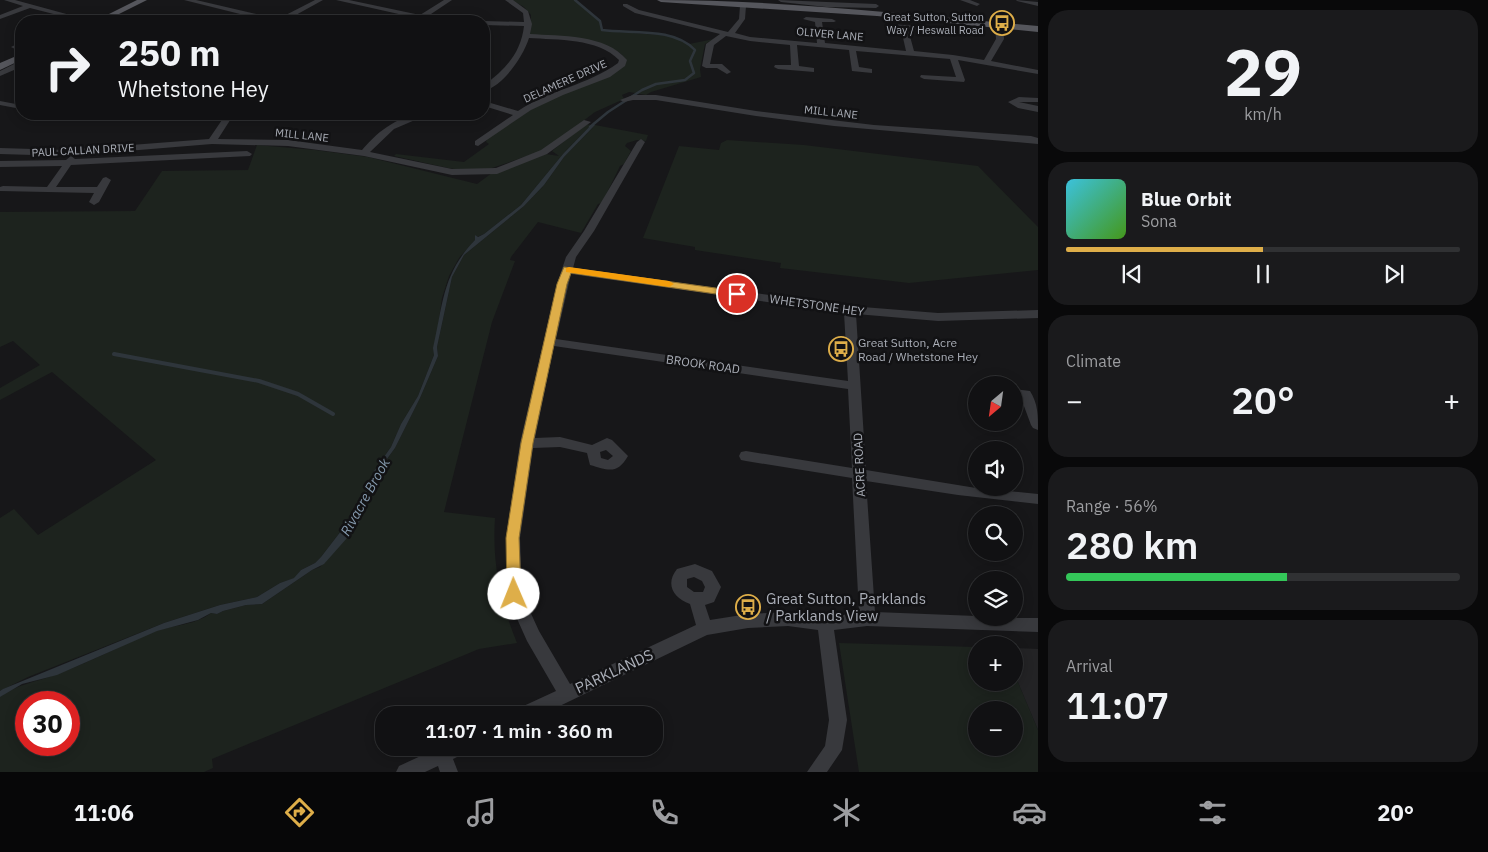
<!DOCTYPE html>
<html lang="en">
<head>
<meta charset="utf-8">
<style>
	:root { --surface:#111113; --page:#1a1a1c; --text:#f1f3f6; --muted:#9c9da0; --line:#303133; --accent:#deae49 }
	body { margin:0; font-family:"IBM Plex Sans",sans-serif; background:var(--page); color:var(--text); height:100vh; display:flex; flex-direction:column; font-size:19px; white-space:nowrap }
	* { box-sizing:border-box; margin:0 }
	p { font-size:16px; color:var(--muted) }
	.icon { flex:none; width:28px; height:28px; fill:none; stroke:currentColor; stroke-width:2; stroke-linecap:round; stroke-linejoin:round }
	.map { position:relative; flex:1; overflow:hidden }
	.drawer { display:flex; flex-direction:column; gap:10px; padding:10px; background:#09090a; width:450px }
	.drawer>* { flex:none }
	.banner { position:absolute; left:15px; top:15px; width:475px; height:105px; border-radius:20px; box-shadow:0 2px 12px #0003,0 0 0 1px var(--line); background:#111113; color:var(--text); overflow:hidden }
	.needle { width:32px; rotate:209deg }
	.buttons { position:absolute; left:968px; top:376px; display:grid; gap:10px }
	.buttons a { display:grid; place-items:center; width:55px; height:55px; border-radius:50%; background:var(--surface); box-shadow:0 2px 12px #0003,0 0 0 1px var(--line); font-size:25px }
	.speed { position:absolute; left:15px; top:691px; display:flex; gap:10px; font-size:25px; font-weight:700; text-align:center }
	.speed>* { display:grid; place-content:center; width:65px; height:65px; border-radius:50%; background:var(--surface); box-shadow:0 2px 12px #0003,0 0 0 1px var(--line); line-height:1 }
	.speed .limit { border:8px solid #d22; background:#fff; color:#111 }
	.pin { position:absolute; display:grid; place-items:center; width:42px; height:42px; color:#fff; margin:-21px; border:2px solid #fff; border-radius:50%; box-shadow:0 1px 5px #0007 }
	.me { position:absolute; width:55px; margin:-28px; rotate:359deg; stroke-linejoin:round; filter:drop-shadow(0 0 4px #0008) }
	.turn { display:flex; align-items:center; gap:18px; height:105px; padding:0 20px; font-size:22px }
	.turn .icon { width:65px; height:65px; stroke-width:2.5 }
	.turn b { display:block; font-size:35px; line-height:42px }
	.big { font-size:38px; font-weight:600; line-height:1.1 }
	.drawer .widget { flex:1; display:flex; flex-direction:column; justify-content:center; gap:8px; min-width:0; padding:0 18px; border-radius:20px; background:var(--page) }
	.drawer .dial { align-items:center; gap:0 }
	.dial b { font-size:65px; line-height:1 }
	.song { display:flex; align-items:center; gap:15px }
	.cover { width:60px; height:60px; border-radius:8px; background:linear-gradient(135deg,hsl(190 70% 55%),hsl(100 70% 35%)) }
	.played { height:5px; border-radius:2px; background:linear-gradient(90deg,var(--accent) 50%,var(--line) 50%) }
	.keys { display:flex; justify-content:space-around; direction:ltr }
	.heat { display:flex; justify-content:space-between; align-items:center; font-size:28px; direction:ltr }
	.charge { height:8px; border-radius:4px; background:linear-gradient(90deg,#34c759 56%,var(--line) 0) }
	.trip { position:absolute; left:375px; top:706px; width:288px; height:50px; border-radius:20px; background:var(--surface); box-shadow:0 2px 12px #0003,0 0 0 1px var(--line); font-weight:600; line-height:50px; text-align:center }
	.tab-bar { display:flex; height:80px; justify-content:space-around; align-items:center; background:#070708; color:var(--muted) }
	.tab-bar .icon { width:35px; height:35px }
	.tab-bar .selected { color:var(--accent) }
	.tab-bar b { font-size:22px; color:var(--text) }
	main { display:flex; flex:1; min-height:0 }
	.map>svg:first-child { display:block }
	.built { fill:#232325 }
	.green { fill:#1d231e; fill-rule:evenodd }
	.water { fill:#2e353b }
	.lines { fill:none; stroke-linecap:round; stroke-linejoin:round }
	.stream-far1 { stroke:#2e353b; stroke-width:2.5 }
	.stream { stroke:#2e353b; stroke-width:4 }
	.minor { fill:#38393d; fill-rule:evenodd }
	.major { fill:#55565c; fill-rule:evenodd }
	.route { fill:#deae49; stroke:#90712f }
	.slow { fill:#f59e0b }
	.labels { text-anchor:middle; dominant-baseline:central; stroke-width:5; stroke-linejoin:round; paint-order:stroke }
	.far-poi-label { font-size:11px; fill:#aaaeb7; stroke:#121214; text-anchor:end }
	.far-street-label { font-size:11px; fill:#aaaeb7; stroke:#121214 }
	.street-label { font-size:12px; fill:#aaaeb7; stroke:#121214 }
	.poi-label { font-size:12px; fill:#aaaeb7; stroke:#121214; text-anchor:start }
	.water-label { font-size:14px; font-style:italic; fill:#859aae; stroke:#121214 }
	.near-poi-label { font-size:15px; fill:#aaaeb7; stroke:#121214; text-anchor:start }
	.near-street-label { font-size:15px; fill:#aaaeb7; stroke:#121214 }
</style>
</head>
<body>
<main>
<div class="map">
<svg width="1038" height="772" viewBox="0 0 1038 772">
	<rect width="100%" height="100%" fill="#171719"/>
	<path class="built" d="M1014 648 1038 649V730L1014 673Z"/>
	<g class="green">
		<path d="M512 0H575L600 21 601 29 605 31 661 35 677 38 689 44 714 39 705 44 700 69 701 77 651 92 646 95 629 92 622 95 624 99 595 112 545 150 489 169 467 171 448 168 394 156 396 154 464 162 489 144 486 142 487 139 532 109 554 97 610 76 626 61C621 40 550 37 531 35L530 34 531 15 524 7Z"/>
		<path d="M586 124 591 125 563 154 521 205 484 234 477 237 475 235V240L459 258 449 276 442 298 434 355 418 396 401 424 391 447 374 471 358 509 321 557 315 563 301 570 295 578 280 583 257 597 220 605 164 623 28 677 0 691V518L14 509 38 535 156 460 52 372 0 400V388L40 365 13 341 0 347V212L135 211 162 171 248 170 257 145 315 150 368 157 477 184 492 173 546 154 559 156 552 151Z"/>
		<path d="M595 125 648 135 646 141 637 140 627 143 625 146 631 151 624 164 620 166 602 203 598 204 581 233 538 222 511 257 510 260 515 261 492 322 444 512 495 518C492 562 500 602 517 643L479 649 212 759 213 768 204 772H0V697C17 684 37 682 57 674 91 662 123 644 156 631 174 625 196 625 211 613L217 614 223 611 246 605 262 604 312 570 320 567 361 519 381 467 395 448 420 398 438 356 437 347 452 277 464 255 524 206 544 185 564 157ZM26 702H69V745H26Z"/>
		<path d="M727 140 804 145 978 166 1038 227V270L909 283 780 268 781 263 695 250V247L643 238 679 146 719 150 721 143Z"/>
		<path d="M839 643 976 647V682H1014V673L1038 730V772H859ZM976 710H1014V748H976Z"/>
	</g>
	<path class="water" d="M591 125H595L564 157 544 185 524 206 464 255 452 277 437 347 438 356 420 398 395 448 381 467 361 519 355 529 324 564 312 570 262 604 246 605 223 611 217 614 211 613 198 620 157 631 57 675 22 684 0 697V691L3 689 164 623 220 605 257 597 280 583 294 578 301 570 315 563 321 557 358 509 374 471 391 447 401 424 418 396 434 355 433 348C443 305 442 274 475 240V235L478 237 484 234 521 205 563 154Z"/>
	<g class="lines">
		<path class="stream-far1" d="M575 0 600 21 602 30C632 34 673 27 695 50L690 61 694 73 685 80 656 84 642 90 608 112 590 127"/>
		<path class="stream" d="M114 354 259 381 298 394 333 414"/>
		<g class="minor">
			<path d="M4 0H15L92 21H81L30 8 0 19V15L23 6Z"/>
			<path d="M184 0H196L278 19 315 0H323L285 21H268Z"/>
			<path d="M336 0H349L420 15 444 0H452L428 16 467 19 471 21 421 19Z"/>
			<path d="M505 0H513L528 11 532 24 530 34C560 36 606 34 627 60L625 66 610 77 563 95 531 110 478 146 475 145V141L513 115 484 106V101L518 111C549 90 588 85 618 63L619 60C598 38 557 40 529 38 523 57 503 86 484 91V85C505 70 521 53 524 26L484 25V21L524 22 523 13Z"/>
			<path d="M778 0 876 4 879 6 876 8 826 7 781 2Z"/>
			<path d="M960 0H970L980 4 977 6Z"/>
			<path d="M1016 0 1038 2V6L1017 1Z"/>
			<path d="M623 4H627L639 10 728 32 739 19 740 6 743 4 746 6 745 19 735 33 750 37 817 43 815 22 803 19 806 17 832 19 836 21 834 22H822L825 43 906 51 901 29 886 26 890 24 917 26 921 28 920 30 908 29 914 51 953 55 984 60 996 39 995 24 999 22 1003 24 1004 39 991 61 1038 70V74L958 60 965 80 964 82 924 79 920 77 921 75 956 77 950 59 856 51 859 67 872 69V73L852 71 849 50 797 45 799 66 814 68V72L778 69 774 67 775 65H791L790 45 750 41 726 36 714 45 710 64H722L731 72 727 74 717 68H706L702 66 706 44 720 34 635 13 623 6Z"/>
			<path d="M21 42V47L15 49 11 47Z"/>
			<path d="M18 62H21V67L0 76V71Z"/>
			<path d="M633 95H656L756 111 874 125 1031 136 1038 138V144L834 126 756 116 656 100H633L624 102 620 100Z"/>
			<path d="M1019 97 1038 98V102H1019L1038 106V112L1018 108 1008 102Z"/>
			<path d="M0 101 21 105V109L0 105Z"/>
			<path d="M226 114H234L218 139 288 140 362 150C380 129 400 114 429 114L394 129 370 152 452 169 496 168 541 150 584 120 591 122 547 154 497 174 452 175 364 156 288 146 212 144 66 156 0 154V148L66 150 209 139Z"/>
			<path d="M641 139 645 142 594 231 576 257 573 268 850 306 938 313 1038 310V318L938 321 856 314 866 470 976 488 1038 494V504L958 495 866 481 875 612 976 616V618H1038V632L867 626 834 630 847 720 842 750 827 772H807L825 746 829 720 818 630 788 626 748 628 707 635 541 715H514L517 709 556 691 527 641 506 594V538L520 443 557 284 566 257 584 231 637 142ZM571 274 844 313 848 381 556 339ZM554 346 848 389 852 468 746 451 741 452 739 456 741 460 746 461 852 478 859 613 825 617 788 612 748 614 710 620 705 605 714 602 721 587 712 571 695 564 677 569C665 584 673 598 690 604L696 625 570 684 539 631 522 594 520 538 533 448 560 447 587 453 590 465C608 470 617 475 628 456L612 440 607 438 592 445 560 437 535 438ZM606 450 613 456 608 460 601 458 600 452ZM694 577 702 581 705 587 703 592H694L687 587V579Z"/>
			<path d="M247 151 252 154 250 156 71 165 56 187H97L103 178 106 177 111 180 99 202 94 205 89 202 94 193 0 191V187L3 186 47 187 62 166 0 167V161L66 160 71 156 75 159Z"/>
			<path d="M1014 389 1030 391C1038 404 1038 415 1038 430L1033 428 1031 425 1021 398 1014 397Z"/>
			<path d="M438 748H466L463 754 453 759 458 772H440L438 766 425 772H396L399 766Z"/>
		</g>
		<g class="major">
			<path d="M137 0H147L105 21H95Z"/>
			<path d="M657 0C784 0 912 15 1038 26V32L877 16 661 2Z"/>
			<path d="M21 54V60L0 70V63Z"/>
		</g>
	</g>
	<path class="route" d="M564 267 737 291 742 294 737 297 571 273 567 284 533 443 519 538 521 594 519 598 514 600 509 598 507 594 506 538 521 443 557 284Z"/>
	<path class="slow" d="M569 267 669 281 674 284 669 287 566 272V268Z"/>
	<defs>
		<symbol id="bus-ring" viewBox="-11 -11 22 22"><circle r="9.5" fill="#121214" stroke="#deae49" stroke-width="1.5"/><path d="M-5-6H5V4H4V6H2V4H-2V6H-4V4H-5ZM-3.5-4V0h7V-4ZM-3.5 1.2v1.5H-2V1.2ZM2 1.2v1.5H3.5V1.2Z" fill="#deae49"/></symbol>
	</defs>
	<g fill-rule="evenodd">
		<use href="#bus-ring" x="988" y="9" width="28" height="28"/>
		<use href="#bus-ring" x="827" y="335" width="28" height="28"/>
		<use href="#bus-ring" x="734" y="593" width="28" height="28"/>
	</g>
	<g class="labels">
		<g class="far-poi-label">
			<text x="984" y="17">Great Sutton, Sutton<tspan x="984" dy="13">Way / Heswall Road</tspan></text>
		</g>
		<g class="far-street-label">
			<text transform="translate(830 34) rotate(5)">OLIVER LANE</text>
			<text transform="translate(565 81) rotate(-24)">DELAMERE DRIVE</text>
			<text transform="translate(831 112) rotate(6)">MILL LANE</text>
			<text transform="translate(302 135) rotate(6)">MILL LANE</text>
			<text transform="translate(83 150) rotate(-3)">PAUL CALLAN DRIVE</text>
		</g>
		<g class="street-label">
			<text transform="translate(817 305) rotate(8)">WHETSTONE HEY</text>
			<text transform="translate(703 364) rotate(8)">BROOK ROAD</text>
			<text transform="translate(859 465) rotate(-93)">ACRE ROAD</text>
		</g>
		<g class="poi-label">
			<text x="858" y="342">Great Sutton, Acre<tspan x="858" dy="14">Road / Whetstone Hey</tspan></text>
		</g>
		<g class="water-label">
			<text transform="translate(365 497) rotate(-61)">Rivacre Brook</text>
		</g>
		<g class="near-poi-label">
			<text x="766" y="598">Great Sutton, Parklands<tspan x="766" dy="17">/ Parklands View</tspan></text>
		</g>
		<g class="near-street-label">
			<text transform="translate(614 671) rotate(-25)">PARKLANDS</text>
		</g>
	</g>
</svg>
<div class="buttons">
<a><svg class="needle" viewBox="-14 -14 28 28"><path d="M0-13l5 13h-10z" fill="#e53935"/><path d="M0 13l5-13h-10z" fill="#9c9da0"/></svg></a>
<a><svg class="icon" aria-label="sound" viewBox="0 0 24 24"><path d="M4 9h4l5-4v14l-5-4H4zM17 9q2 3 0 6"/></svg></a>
<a><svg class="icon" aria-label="search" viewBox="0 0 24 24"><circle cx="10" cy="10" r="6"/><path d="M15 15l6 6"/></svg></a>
<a><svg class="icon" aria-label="layers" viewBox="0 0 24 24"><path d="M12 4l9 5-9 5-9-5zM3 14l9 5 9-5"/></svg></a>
<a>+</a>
<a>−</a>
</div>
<div class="speed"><div class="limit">30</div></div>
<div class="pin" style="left:737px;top:294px;background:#d93025"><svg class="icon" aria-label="arrive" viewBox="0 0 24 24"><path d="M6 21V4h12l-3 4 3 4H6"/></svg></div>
<svg class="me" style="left:514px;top:594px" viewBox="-20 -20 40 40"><circle r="19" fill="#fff"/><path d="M0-13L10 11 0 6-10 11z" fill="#deae49"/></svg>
<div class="trip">11:07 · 1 min · 360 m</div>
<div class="banner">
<div class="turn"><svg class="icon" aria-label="right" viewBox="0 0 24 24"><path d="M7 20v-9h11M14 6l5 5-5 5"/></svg><div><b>250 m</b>Whetstone Hey</div></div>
</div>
</div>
<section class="drawer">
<div class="widget dial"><b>29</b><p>km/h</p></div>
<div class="widget">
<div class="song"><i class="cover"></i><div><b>Blue Orbit</b><p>Sona</p></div></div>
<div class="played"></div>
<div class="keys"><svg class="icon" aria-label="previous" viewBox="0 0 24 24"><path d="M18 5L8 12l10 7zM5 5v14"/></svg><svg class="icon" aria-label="pause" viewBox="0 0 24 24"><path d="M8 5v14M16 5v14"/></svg><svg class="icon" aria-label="next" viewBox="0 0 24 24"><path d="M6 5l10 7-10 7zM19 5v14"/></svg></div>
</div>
<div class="widget"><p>Climate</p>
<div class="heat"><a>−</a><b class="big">20°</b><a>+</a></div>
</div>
<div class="widget"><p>Range · 56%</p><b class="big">280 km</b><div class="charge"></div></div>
<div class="widget"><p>Arrival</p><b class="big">11:07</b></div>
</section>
</main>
<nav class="tab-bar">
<b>11:06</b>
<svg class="icon selected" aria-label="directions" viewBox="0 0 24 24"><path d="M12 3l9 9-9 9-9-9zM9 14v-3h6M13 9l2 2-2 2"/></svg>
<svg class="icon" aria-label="music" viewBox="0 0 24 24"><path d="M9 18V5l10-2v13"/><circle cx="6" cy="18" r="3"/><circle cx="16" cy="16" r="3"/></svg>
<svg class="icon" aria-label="phone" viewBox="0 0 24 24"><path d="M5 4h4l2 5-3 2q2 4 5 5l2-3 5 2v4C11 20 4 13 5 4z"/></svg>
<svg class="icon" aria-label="climate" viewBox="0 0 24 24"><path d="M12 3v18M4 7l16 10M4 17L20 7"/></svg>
<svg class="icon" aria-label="car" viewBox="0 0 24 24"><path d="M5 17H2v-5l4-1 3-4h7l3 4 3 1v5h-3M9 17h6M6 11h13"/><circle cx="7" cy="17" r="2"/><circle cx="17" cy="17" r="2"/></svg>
<svg class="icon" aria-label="filters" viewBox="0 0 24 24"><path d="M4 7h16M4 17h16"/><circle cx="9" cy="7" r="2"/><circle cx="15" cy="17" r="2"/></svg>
<b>20°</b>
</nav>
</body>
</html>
